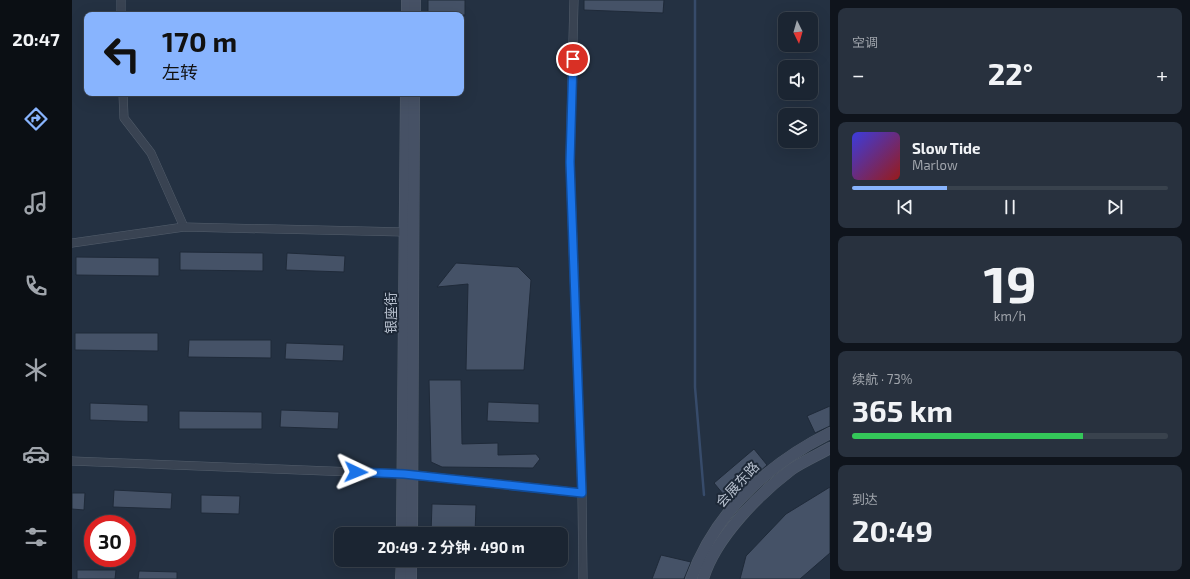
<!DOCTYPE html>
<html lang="zh">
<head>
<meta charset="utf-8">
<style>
	:root { --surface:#1b2532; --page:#28313e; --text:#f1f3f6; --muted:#a0a5ac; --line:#39424d; --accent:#88b4fe }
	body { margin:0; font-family:"Exo 2","Noto Sans SC",sans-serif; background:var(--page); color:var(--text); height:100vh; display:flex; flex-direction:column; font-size:15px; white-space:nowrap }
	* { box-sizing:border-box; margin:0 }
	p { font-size:13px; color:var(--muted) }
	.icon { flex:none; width:22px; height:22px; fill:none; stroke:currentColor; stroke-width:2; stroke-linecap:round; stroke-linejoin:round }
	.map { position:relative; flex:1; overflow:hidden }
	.sheet { display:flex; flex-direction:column; gap:8px; padding:8px; background:#0f141c; width:360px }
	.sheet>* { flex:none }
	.banner { position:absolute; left:12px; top:12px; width:380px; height:84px; border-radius:8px; box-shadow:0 4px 16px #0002,0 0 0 1px var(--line); background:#88b4fe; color:#111; overflow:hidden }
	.needle { width:26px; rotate:175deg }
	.tools { position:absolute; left:706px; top:12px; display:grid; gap:8px }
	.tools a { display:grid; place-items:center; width:40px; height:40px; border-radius:8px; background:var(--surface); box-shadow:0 4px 16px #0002,0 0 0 1px var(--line); font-size:20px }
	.speed { position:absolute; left:12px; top:515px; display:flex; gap:8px; font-size:20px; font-weight:700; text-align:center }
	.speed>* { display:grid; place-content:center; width:52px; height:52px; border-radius:50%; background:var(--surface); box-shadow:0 4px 16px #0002,0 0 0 1px var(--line); line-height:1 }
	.speed .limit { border:6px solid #d22; background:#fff; color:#111 }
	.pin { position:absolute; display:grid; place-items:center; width:34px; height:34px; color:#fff; margin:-17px; border:2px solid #fff; border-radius:50%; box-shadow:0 1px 4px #0007 }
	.me { position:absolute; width:44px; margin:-22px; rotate:92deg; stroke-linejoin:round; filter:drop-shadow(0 0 3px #0008) }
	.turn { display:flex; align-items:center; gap:14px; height:84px; padding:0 12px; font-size:18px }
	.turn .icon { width:52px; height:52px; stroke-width:2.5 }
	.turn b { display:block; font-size:28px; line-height:34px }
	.big { font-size:30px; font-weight:700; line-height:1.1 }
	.sheet .tile { flex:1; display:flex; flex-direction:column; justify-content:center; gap:6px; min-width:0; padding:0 14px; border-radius:8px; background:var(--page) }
	.sheet .dial { align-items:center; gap:0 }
	.dial b { font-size:52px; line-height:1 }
	.song { display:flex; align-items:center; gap:12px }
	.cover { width:48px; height:48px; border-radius:6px; background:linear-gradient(135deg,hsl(240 70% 55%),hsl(0 70% 35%)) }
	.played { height:4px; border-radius:2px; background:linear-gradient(90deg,var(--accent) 30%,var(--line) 30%) }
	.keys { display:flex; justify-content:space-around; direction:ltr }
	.heat { display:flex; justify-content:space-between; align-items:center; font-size:22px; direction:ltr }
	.charge { height:6px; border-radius:3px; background:linear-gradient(90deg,#34c759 73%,var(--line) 0) }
	.trip { position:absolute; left:262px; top:527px; width:234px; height:40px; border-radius:8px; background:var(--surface); box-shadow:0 4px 16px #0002,0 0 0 1px var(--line); font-weight:700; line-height:40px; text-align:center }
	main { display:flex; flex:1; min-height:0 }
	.tabs { display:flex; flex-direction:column; width:72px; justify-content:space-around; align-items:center; background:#0b0f14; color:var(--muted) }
	.tabs .icon { width:28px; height:28px }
	.tabs .selected { color:var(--accent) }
	.tabs b { font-size:18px; color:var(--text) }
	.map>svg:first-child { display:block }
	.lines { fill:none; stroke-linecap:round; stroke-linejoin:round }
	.stream { stroke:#374b6a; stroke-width:2.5 }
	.building { fill:#455267; stroke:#1f2a39 }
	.minor-casing { stroke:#535e6c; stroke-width:9 }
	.secondary-casing { stroke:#535e6c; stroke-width:12 }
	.minor { stroke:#394352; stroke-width:8 }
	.secondary { stroke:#465165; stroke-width:11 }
	.route-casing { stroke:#114b97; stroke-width:10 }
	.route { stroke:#1a73e8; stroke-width:7 }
	.labels { text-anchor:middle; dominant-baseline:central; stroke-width:4; stroke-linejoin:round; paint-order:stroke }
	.street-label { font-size:14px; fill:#b5becc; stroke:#1d2837 }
</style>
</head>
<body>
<main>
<nav class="tabs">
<b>20:47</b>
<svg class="icon selected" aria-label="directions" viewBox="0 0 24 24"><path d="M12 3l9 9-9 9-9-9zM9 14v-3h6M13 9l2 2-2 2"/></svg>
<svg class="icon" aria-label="music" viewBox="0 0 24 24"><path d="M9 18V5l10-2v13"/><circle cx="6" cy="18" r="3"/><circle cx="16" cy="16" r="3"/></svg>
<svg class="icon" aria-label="phone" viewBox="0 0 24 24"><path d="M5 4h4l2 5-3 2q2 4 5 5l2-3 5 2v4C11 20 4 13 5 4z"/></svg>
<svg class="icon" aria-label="climate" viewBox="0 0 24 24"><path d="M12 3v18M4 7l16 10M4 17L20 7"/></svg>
<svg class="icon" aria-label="car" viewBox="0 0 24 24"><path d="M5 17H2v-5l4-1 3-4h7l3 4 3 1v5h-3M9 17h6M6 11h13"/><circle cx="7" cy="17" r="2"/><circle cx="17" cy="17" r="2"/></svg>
<svg class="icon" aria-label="filters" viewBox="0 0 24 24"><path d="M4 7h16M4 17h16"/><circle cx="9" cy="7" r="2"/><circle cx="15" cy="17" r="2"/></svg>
</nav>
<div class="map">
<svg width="758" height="579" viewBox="0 0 758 579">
	<rect width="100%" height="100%" fill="#243142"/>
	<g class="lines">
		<path class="stream" d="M623 0V387L632 495"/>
	</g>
	<g class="building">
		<rect x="356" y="0" width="37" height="15"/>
		<path d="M512 0H592L591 13 512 10Z"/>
		<path d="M108 252 191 253V271L108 270Z"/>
		<path d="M215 253 273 256 272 272 214 270Z"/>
		<path d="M4 257 87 258V276L4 275Z"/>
		<path d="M384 263 446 267 459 280 452 370H394L396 284 365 287Z"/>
		<path d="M3 333H86V351L3 350Z"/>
		<path d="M117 340H199V358L116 357Z"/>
		<path d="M214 343 272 345 271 361 213 359Z"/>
		<path d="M357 380H389L390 444 426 443V455L464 454 468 459 461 468 370 467 359 462Z"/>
		<path d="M416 402 467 404V423L415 421Z"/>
		<path d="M18 403 76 405V422L18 420Z"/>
		<path d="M758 406V426L743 433 735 416Z"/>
		<path d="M209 410 267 412 266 429 208 427Z"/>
		<path d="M107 411 190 412V429H107Z"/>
		<path d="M682 449 695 465 656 500 642 483Z"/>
		<path d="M758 487V553L728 579H668L674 556 714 514Z"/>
		<path d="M42 490 100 493 99 509 41 507Z"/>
		<path d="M0 493H13L12 510 0 509Z"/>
		<path d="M129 495 168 496 167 514 129 513Z"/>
		<path d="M360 504 404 505 403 534H359Z"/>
		<path d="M589 555 619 562 612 579H580Z"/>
		<path d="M5 570H44L43 579H5Z"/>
		<path d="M67 571 105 572V579H66Z"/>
	</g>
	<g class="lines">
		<defs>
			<g id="minor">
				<path d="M49 0V15"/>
				<path d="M502 0 498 162 510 493 511 579"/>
				<path d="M51 93 52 118 79 153 112 227"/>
				<path d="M0 243 112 227 333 232"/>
				<path d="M0 461 332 474 510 493"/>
			</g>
			<g id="secondary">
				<path d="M335 15V0"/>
				<path d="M343 15V0"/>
				<path d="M330 534 334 93"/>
				<path d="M340 534 342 93"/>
				<path d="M329 579 330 560"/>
				<path d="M339 579V560"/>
				<path d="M619 579C643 512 696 464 758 433"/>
				<path d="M631 579C643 538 687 494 720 469 732 461 746 455 758 448"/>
			</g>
		</defs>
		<use href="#minor" class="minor-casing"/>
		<use href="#secondary" class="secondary-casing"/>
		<use href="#minor" class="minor"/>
		<use href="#secondary" class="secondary"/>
	</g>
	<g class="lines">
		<defs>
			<path id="route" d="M284 472 332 474 510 493 498 162 501 59"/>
		</defs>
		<use href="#route" class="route-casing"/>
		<use href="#route" class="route"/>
	</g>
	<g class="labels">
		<g class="street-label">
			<text transform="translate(318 313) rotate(-90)">银座街</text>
			<text transform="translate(665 484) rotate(-47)">会展东路</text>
		</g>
	</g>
</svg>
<div class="tools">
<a><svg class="needle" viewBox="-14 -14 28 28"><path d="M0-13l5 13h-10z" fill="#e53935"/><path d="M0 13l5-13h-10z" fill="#a0a5ac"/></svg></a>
<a><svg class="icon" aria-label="sound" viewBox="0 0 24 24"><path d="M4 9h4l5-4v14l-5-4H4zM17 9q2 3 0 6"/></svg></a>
<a><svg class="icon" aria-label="layers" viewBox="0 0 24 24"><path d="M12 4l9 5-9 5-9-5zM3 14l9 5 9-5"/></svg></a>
</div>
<div class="speed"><div class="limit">30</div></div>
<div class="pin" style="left:501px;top:59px;background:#d93025"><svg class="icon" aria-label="arrive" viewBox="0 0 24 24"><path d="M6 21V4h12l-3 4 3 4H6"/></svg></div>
<svg class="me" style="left:284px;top:472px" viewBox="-20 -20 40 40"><path d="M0-17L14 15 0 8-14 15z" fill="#1a73e8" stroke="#fff" stroke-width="4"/></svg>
<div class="trip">20:49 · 2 分钟 · 490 m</div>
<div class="banner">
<div class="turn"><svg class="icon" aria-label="left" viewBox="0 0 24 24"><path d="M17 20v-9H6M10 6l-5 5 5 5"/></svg><div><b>170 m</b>左转</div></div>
</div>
</div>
<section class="sheet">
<div class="tile"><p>空调</p>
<div class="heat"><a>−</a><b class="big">22°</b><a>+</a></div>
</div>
<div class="tile">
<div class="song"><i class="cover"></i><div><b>Slow Tide</b><p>Marlow</p></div></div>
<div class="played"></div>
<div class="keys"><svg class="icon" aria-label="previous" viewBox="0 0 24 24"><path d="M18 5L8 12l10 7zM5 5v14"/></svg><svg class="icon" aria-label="pause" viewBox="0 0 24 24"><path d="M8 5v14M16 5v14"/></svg><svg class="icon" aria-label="next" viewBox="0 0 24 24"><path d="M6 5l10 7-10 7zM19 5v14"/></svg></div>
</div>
<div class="tile dial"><b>19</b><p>km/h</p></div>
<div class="tile"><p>续航 · 73%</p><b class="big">365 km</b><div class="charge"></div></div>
<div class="tile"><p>到达</p><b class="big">20:49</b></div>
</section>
</main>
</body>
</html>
